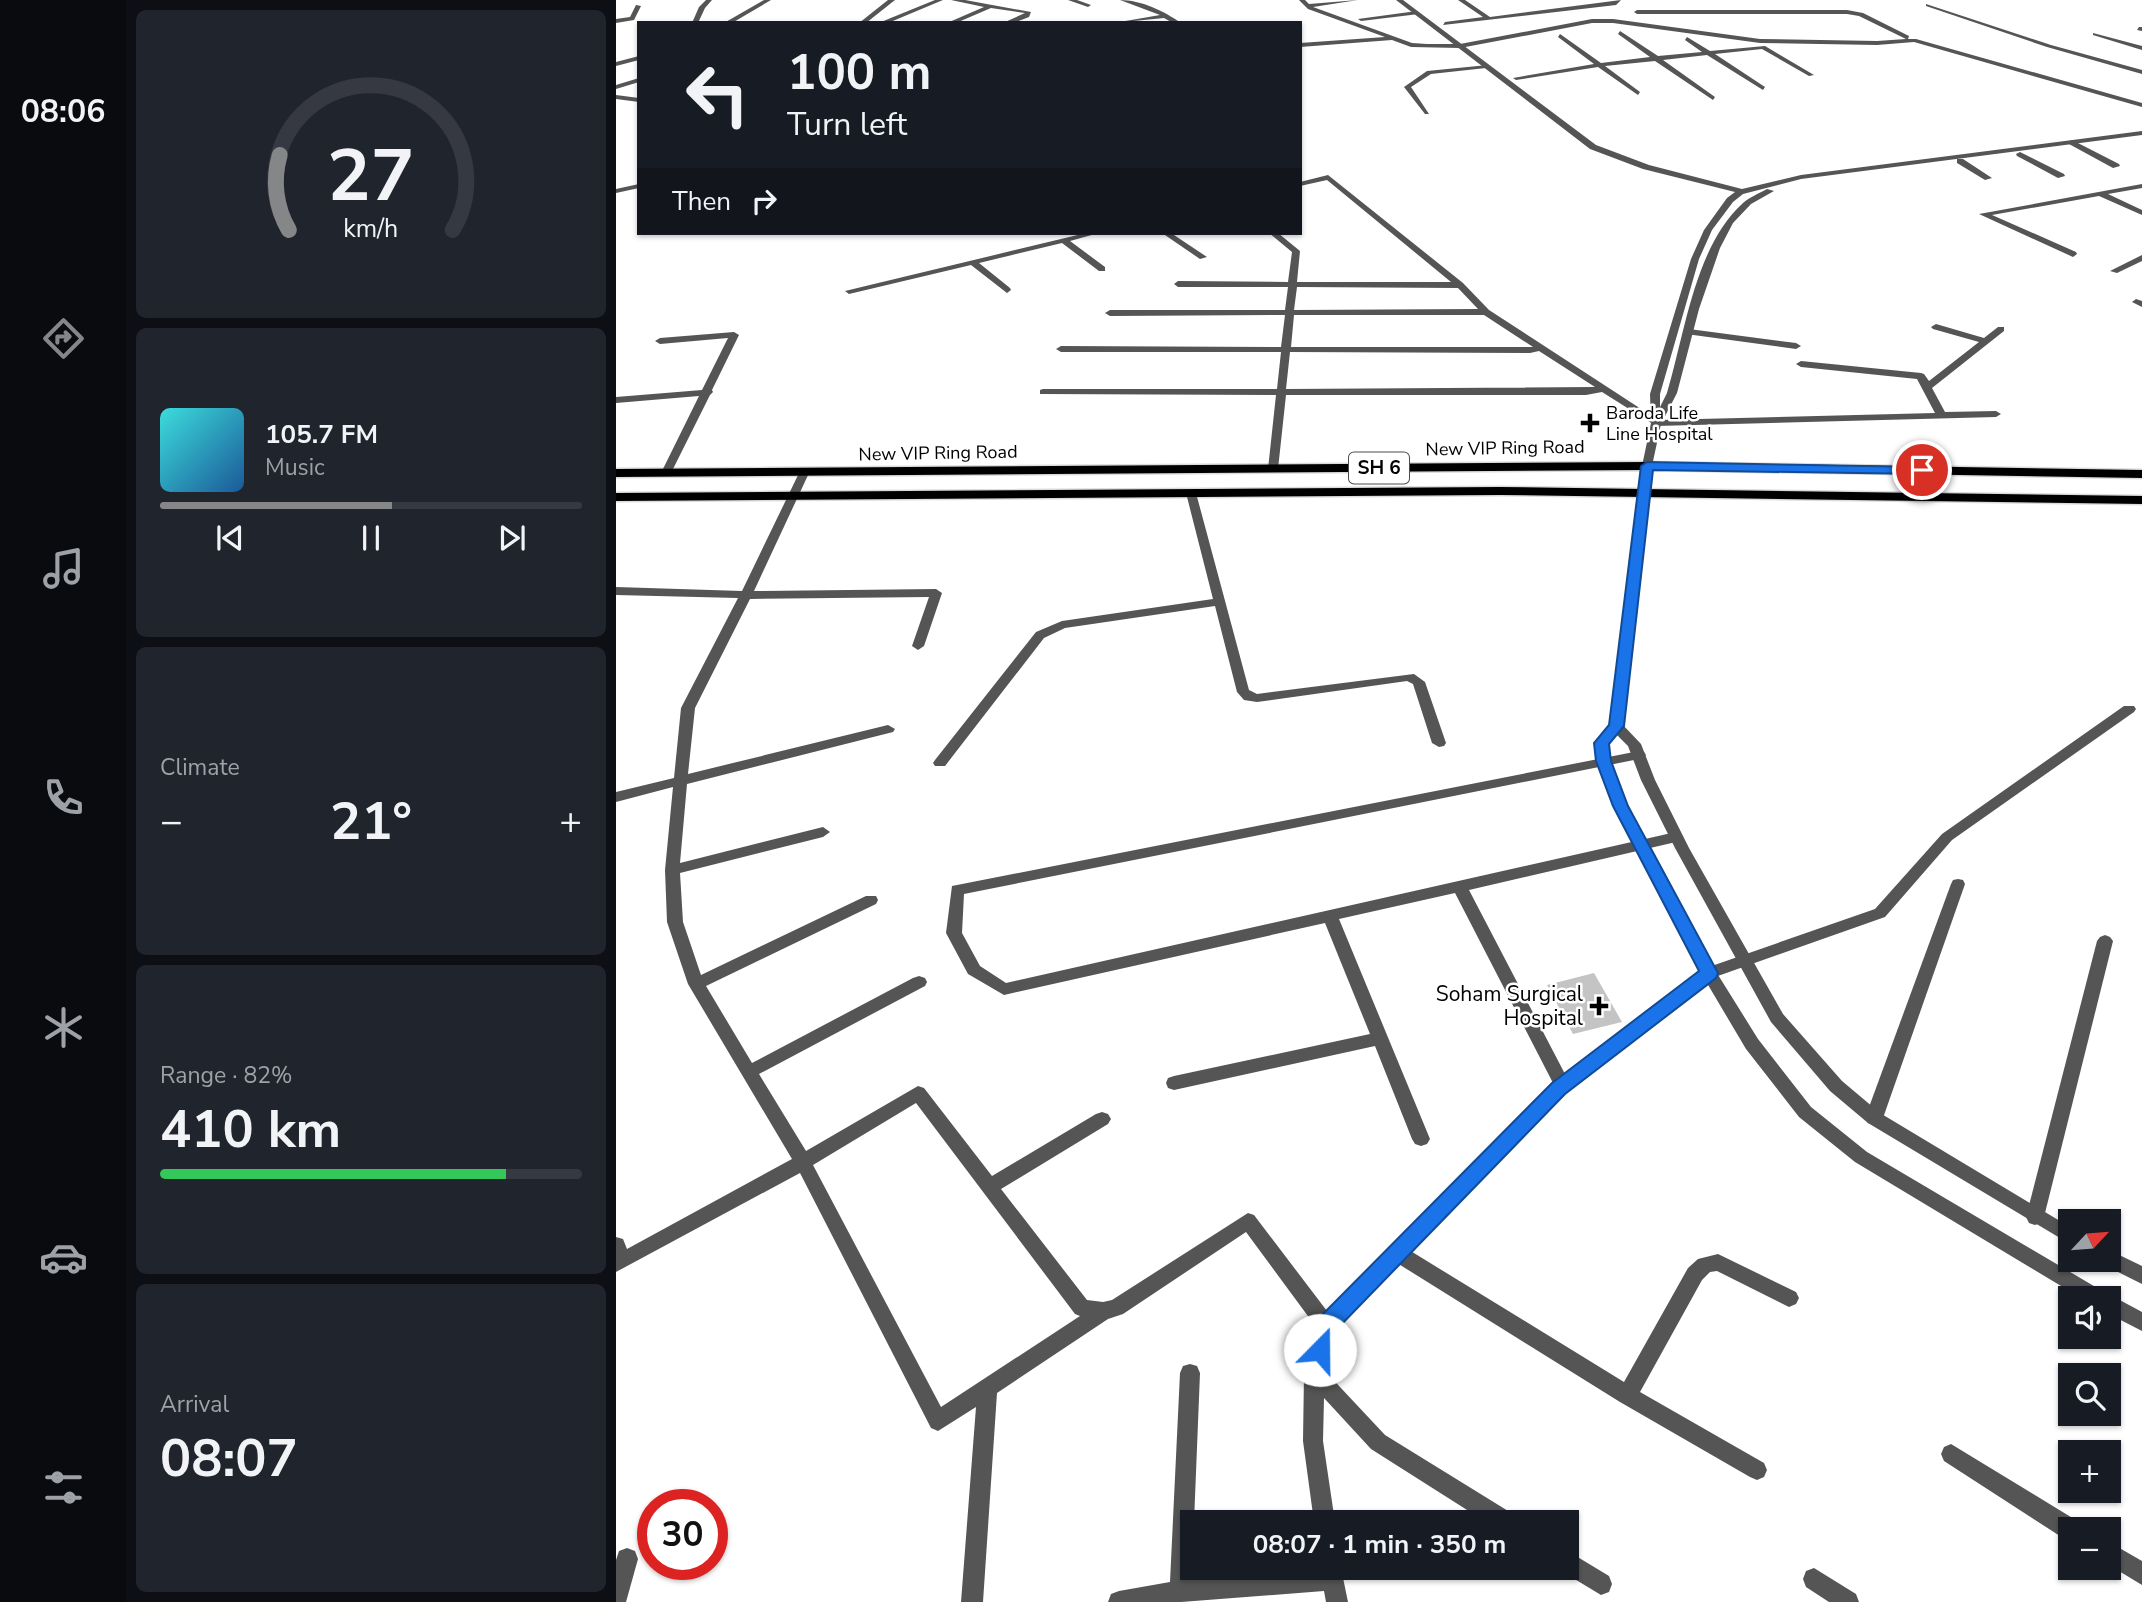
<!DOCTYPE html>
<html lang="en">
<head>
<meta charset="utf-8">
<style>
	:root { --surface:#171b24; --page:#20242c; --text:#f1f3f6; --muted:#9ea1a6; --line:#363941; --accent:#858687 }
	body { margin:0; font-family:"Nunito Sans",sans-serif; background:var(--page); color:var(--text); height:100vh; display:flex; flex-direction:column; font-size:26px; white-space:nowrap }
	* { box-sizing:border-box; margin:0 }
	p { font-size:23px; color:var(--muted) }
	.icon { flex:none; width:38px; height:38px; fill:none; stroke:currentColor; stroke-width:2; stroke-linecap:round; stroke-linejoin:round }
	.map { position:relative; flex:1; overflow:hidden }
	.side { display:flex; flex-direction:column; gap:10px; padding:10px; background:#0d0f14; width:490px }
	.side>* { flex:none }
	.top-card { position:absolute; left:21px; top:21px; width:665px; height:214px; border-radius:0px; box-shadow:0 2px 5px #0004; background:#171b24; color:var(--text); overflow:hidden }
	.needle { width:46px; rotate:64deg }
	.fabs { position:absolute; left:1442px; top:1209px; display:grid; gap:14px }
	.fabs a { display:grid; place-items:center; width:63px; height:63px; border-radius:0px; background:var(--surface); box-shadow:0 2px 5px #0004; font-size:35px }
	.speed { position:absolute; left:21px; top:1489px; display:flex; gap:14px; font-size:35px; font-weight:700; text-align:center }
	.speed>* { display:grid; place-content:center; width:91px; height:91px; border-radius:50%; background:var(--surface); box-shadow:0 2px 5px #0004; line-height:1 }
	.speed .limit { border:10px solid #d22; background:#fff; color:#111 }
	.pin { position:absolute; display:grid; place-items:center; width:60px; height:60px; color:#fff; margin:-30px; border:4px solid #fff; border-radius:50%; box-shadow:0 2px 7px #0007 }
	.me { position:absolute; width:77px; margin:-38px; rotate:22deg; stroke-linejoin:round; filter:drop-shadow(0 0 5px #0008) }
	.turn { display:flex; align-items:center; gap:24px; height:147px; padding:0 35px; font-size:32px }
	.turn .icon { width:91px; height:91px; stroke-width:2.5 }
	.turn b { display:block; font-size:49px; line-height:60px }
	.then { display:flex; align-items:center; height:66px; padding:0 35px; background:#0003; gap:14px; font-size:26px }
	.big { font-size:52px; font-weight:700; line-height:1.1 }
	.side .widget { flex:1; display:flex; flex-direction:column; justify-content:center; gap:10px; min-width:0; padding:0 24px; border-radius:10px; background:var(--page) }
	.side .dial { align-items:center; gap:0 }
	.dial svg { height:182px; overflow:visible; fill:none; stroke:var(--line); stroke-width:7; stroke-linecap:round; text-anchor:middle }
	.dial text { fill:var(--text); stroke:none }
	.song { display:flex; align-items:center; gap:21px }
	.cover { width:84px; height:84px; border-radius:10px; background:linear-gradient(135deg,hsl(180 70% 55%),hsl(210 70% 35%)) }
	.played { height:7px; border-radius:4px; background:linear-gradient(90deg,var(--accent) 55%,var(--line) 55%) }
	.keys { display:flex; justify-content:space-around; direction:ltr }
	.heat { display:flex; justify-content:space-between; align-items:center; font-size:38px; direction:ltr }
	.charge { height:10px; border-radius:5px; background:linear-gradient(90deg,#34c759 82%,var(--line) 0) }
	.trip { position:absolute; left:564px; top:1510px; width:399px; height:70px; border-radius:0px; background:var(--surface); box-shadow:0 2px 5px #0004; font-weight:700; line-height:70px; text-align:center }
	main { display:flex; flex:1; min-height:0 }
	.tab-bar { display:flex; flex-direction:column; width:126px; justify-content:space-around; align-items:center; background:#090b0e; color:var(--muted) }
	.tab-bar .icon { width:49px; height:49px }
	.tab-bar .active { color:var(--accent) }
	.tab-bar b { font-size:32px; color:var(--text) }
	.map>svg:first-child { display:block }
	.building { fill:#c4c4c4 }
	.lines { fill:none; stroke-linecap:round; stroke-linejoin:round }
	.primary-casing { stroke:#dbdbdb; stroke-width:3 }
	.minor { fill:#555; fill-rule:evenodd }
	.tertiary { fill:#555; fill-rule:evenodd }
	.primary { fill:#000; fill-rule:evenodd }
	.route { fill:#1a73e8; stroke:#114b97; stroke-width:2 }
	.poi-dot { fill:#000; stroke:#fff; stroke-width:2.5 }
	.labels { text-anchor:middle; dominant-baseline:central; stroke-width:5; stroke-linejoin:round; paint-order:stroke }
	.far-poi-label { font-size:18px; fill:#000; stroke:#fff; text-anchor:start }
	.far-street-label { font-size:18px; fill:#000; stroke:#fff }
	.shield { fill:#fff; stroke:#4c4c4c; stroke-width:2 }
	.shield-label { font-size:19px; font-weight:bold; fill:#000 }
	.poi-label { font-size:21px; fill:#000; stroke:#fff; text-anchor:end }
</style>
</head>
<body>
<main>
<nav class="tab-bar">
<b>08:06</b>
<svg class="icon active" aria-label="directions" viewBox="0 0 24 24"><path d="M12 3l9 9-9 9-9-9zM9 14v-3h6M13 9l2 2-2 2"/></svg>
<svg class="icon" aria-label="music" viewBox="0 0 24 24"><path d="M9 18V5l10-2v13"/><circle cx="6" cy="18" r="3"/><circle cx="16" cy="16" r="3"/></svg>
<svg class="icon" aria-label="phone" viewBox="0 0 24 24"><path d="M5 4h4l2 5-3 2q2 4 5 5l2-3 5 2v4C11 20 4 13 5 4z"/></svg>
<svg class="icon" aria-label="climate" viewBox="0 0 24 24"><path d="M12 3v18M4 7l16 10M4 17L20 7"/></svg>
<svg class="icon" aria-label="car" viewBox="0 0 24 24"><path d="M5 17H2v-5l4-1 3-4h7l3 4 3 1v5h-3M9 17h6M6 11h13"/><circle cx="7" cy="17" r="2"/><circle cx="17" cy="17" r="2"/></svg>
<svg class="icon" aria-label="filters" viewBox="0 0 24 24"><path d="M4 7h16M4 17h16"/><circle cx="9" cy="7" r="2"/><circle cx="15" cy="17" r="2"/></svg>
</nav>
<section class="side">
<div class="widget dial"><svg viewBox="0 0 100 80">
<path d="M14 69A42 42 0 1 1 86 69"/>
<path d="M14 69A42 42 0 0 1 10 36" stroke="#858687"/>
<text x="50" y="56" font-size="32" font-weight="700">27</text>
<text x="50" y="72" font-size="11">km/h</text>
</svg></div>
<div class="widget">
<div class="song"><i class="cover"></i><div><b>105.7 FM</b><p>Music</p></div></div>
<div class="played"></div>
<div class="keys"><svg class="icon" aria-label="previous" viewBox="0 0 24 24"><path d="M18 5L8 12l10 7zM5 5v14"/></svg><svg class="icon" aria-label="pause" viewBox="0 0 24 24"><path d="M8 5v14M16 5v14"/></svg><svg class="icon" aria-label="next" viewBox="0 0 24 24"><path d="M6 5l10 7-10 7zM19 5v14"/></svg></div>
</div>
<div class="widget"><p>Climate</p>
<div class="heat"><a>−</a><b class="big">21°</b><a>+</a></div>
</div>
<div class="widget"><p>Range · 82%</p><b class="big">410 km</b><div class="charge"></div></div>
<div class="widget"><p>Arrival</p><b class="big">08:07</b></div>
</section>
<div class="map">
<svg width="1526" height="1602" viewBox="0 0 1526 1602">
	<rect width="100%" height="100%" fill="#fff"/>
	<path class="building" d="M978 973 1006 1022 957 1034 931 985Z"/>
	<g class="lines">
		<defs>
			<g id="primary">
				<path d="M1031 462 1526 470V478L1031 470 0 477V469Z"/>
				<path d="M884 487 1526 496V504L884 495 0 501V493Z"/>
			</g>
		</defs>
		<use href="#primary" class="primary-casing"/>
		<g class="minor">
			<path d="M90 0H96L89 8 82 23H76L83 7Z"/>
			<path d="M148 0H155L116 23H108Z"/>
			<path d="M272 0H279L250 23H243Z"/>
			<path d="M319 0H327L272 23 265 22Z"/>
			<path d="M335 0H349L415 12 413 17 397 23H387L409 13 375 8 340 23H331L368 7Z"/>
			<path d="M452 0H461L475 5 472 7Z"/>
			<path d="M504 0C525 0 548 11 565 23H557L548 18 498 23 544 15Z"/>
			<path d="M683 0H689L693 4 742 0 697 7 796 43 811 44H844L976 19H997L1144 39 1261 41 1290 39 1243 16 1231 14H1021L1018 12 1021 10H1231L1247 13 1293 36 1292 39H1300L1526 103V107L1298 42 1261 45 1144 43 997 23H976L844 48 795 47 776 40 684 47V43L769 37 692 9Z"/>
			<path d="M842 0H849L874 17 1005 0 1000 5 827 25 829 22 867 17Z"/>
			<path d="M1310 4 1435 45 1526 70V74L1431 47 1310 6Z"/>
			<path d="M20 5 25 6 18 20 0 23V19L14 17Z"/>
			<path d="M801 11 803 14 745 21 742 19Z"/>
			<path d="M1523 27H1526V31L1521 30Z"/>
			<path d="M1004 31 1042 56 1086 52 1069 40 1071 37 1094 51 1149 46 1198 75 1193 76 1146 49 1099 54 1149 87 1147 90 1091 55 1047 60 1099 97 1097 100 1039 61 989 66 1024 92 1022 95 982 67 900 80 897 78 978 64 942 37 944 34 985 63 1034 57 1002 34Z"/>
			<path d="M1477 33 1526 46V50L1477 35Z"/>
			<path d="M23 56V60L0 66V62Z"/>
			<path d="M872 65 870 68 815 74 795 87 813 114H809L788 87 811 71Z"/>
			<path d="M23 78V82L0 89V85Z"/>
			<path d="M0 95 23 98V102L0 99Z"/>
			<path d="M1456 140 1503 164 1504 166 1497 168 1453 144 1452 142Z"/>
			<path d="M1404 152 1448 174 1449 176 1442 178 1401 156 1400 154Z"/>
			<path d="M1341 159H1347L1376 178 1369 180 1341 163Z"/>
			<path d="M712 175 847 283 873 310 1042 420 1319 413 1301 379 1185 367 1180 364 1185 361 1305 373 1308 374 1313 381 1363 342 1317 329 1315 327 1320 324 1368 338 1382 327H1388V331L1316 388 1329 412 1380 411 1385 414 1380 417 1040 426 986 392 970 395H670L662 469 657 472 652 469 660 395 424 394V390L427 389H661L665 352H445L440 349 445 346 665 347 669 315 494 316 489 313 494 310H669L672 287H562L558 284 562 281 672 282 676 252 653 233H662L684 251 681 282H835L711 180 684 186V182ZM681 287 842 288 862 309 678 310ZM678 315H868L917 347H675ZM923 351 979 387 670 389 674 352 914 353Z"/>
			<path d="M23 184V188L0 193V189Z"/>
			<path d="M1526 184V188L1492 194 1526 210V215L1483 196 1376 215 1460 252 1461 254 1457 257 1363 214Z"/>
			<path d="M470 233H483L454 241 489 267V271H483L446 243 363 263 394 288 395 290 391 293 355 265 233 294 229 291Z"/>
			<path d="M546 233H555L591 257 584 259Z"/>
			<path d="M1526 255V261L1501 273 1494 271Z"/>
			<path d="M1520 299 1526 301V307L1516 302Z"/>
			<path d="M1073 329 1180 343 1185 346 1180 349 1070 334 1068 332Z"/>
			<path d="M118 332 123 335 96 390 97 392 94 395 54 475H46L45 473 83 396 0 403V397L86 390 112 338 44 344 39 341 44 338Z"/>
			<path d="M188 470 193 473 138 591 320 589 326 593 308 646 302 650 296 646 313 597 134 599 79 708 72 774 272 725 279 729 277 732 71 784 64 863 207 827 214 832 207 837 64 873 67 922 85 975 250 896H260L262 900 260 904 90 986 136 1063 297 978 303 976 309 978 311 982 309 986 143 1074 190 1151 302 1086 308 1088 376 1176 480 1114 486 1112 492 1114 495 1119 492 1124 385 1189 471 1300 487 1302 496 1300 632 1213 638 1215 711 1311 937 1083 839 893 723 919 814 1139 811 1144 805 1146 799 1144 796 1139 759 1046 558 1090 552 1088 550 1083 552 1078 558 1076 754 1034 709 923 388 995 352 974 330 933 336 886 1023 751 1028 752 1030 755 1028 758 348 894 346 933 364 966 390 983 1060 832 1065 834 1067 837 1065 840 1060 842 853 890 949 1074 1087 969 1259 909 1326 834 1508 706H1518L1520 709 1518 712 1336 840 1269 917 1099 977 952 1090 793 1250 1008 1382 1072 1268 1082 1259 1102 1254 1180 1292 1183 1298 1180 1304 1173 1307 1101 1271 1094 1272 1086 1280 1024 1392 1148 1463 1151 1470 1148 1477 1141 1480 1134 1477 1004 1402 781 1263 719 1329 709 1371 769 1435 897 1514 900 1522H870L755 1449 708 1398 707 1441 719 1522H698L687 1441 688 1374 700 1327 630 1232 507 1314 492 1319 381 1393 367 1602H345L360 1407 322 1431 315 1428 184 1173 0 1272V1237L7 1239 11 1249 176 1159 72 984 51 922 49 870 57 787 0 802V792L58 778 65 708 122 598 0 595V587L126 591 183 473ZM300 1103 459 1314 464 1316 325 1407 197 1165Z"/>
			<path d="M575 490 580 493 633 690 641 694 798 674 809 682 830 743 828 746 823 747 816 743 797 684 791 681 641 702 628 700 621 692 599 606 449 628 428 638 329 766H319L317 763 319 760 420 632 446 621 597 599 570 493Z"/>
			<path d="M1342 879 1347 880 1349 884 1267 1118 1264 1123 1258 1125 1252 1123 1249 1118 1335 884 1337 880Z"/>
			<path d="M1489 935 1494 937 1497 941 1428 1217 1425 1223 1419 1225 1413 1223 1410 1217 1481 941 1484 937Z"/>
			<path d="M574 1364 581 1366 584 1373 578 1522H576V1579L725 1568 732 1602H710L708 1591 565 1602H492L495 1594 503 1591 554 1582 564 1373 567 1366Z"/>
			<path d="M1335 1444 1463 1522 1465 1530H1454V1540L1447 1538 1328 1461 1325 1454 1328 1447Z"/>
			<path d="M1493 1542 1526 1561V1585L1493 1565Z"/>
			<path d="M11 1548 19 1551 22 1559 10 1602H0V1560L3 1551Z"/>
			<path d="M950 1550 993 1576 996 1584 993 1592 985 1595 942 1569 950 1568Z"/>
			<path d="M1198 1568 1240 1594 1243 1602H1213L1190 1587 1187 1579 1190 1571Z"/>
		</g>
		<g class="tertiary">
			<path d="M780 0H787L980 145 1033 165 1126 189 1185 175 1526 131V135L1185 179 1127 194 1117 202 1096 230 1083 259 1044 394V407L1051 393C1069 333 1079 246 1127 203 1134 197 1144 193 1151 189L1158 191 1135 204 1117 223 1104 248 1083 309 1061 393 1045 424 1036 466 1007 725 1025 744 1039 780 1073 848 1167 1014 1226 1081 1264 1113 1454 1227V1244L1252 1123 1214 1091 1155 1022 1059 848 1025 780 1012 746 1000 734 993 744 995 761 1011 806 1099 970 1142 1039 1195 1107 1251 1152 1488 1292 1490 1297 1500 1298 1526 1312V1331L1493 1314V1298H1465L1239 1162 1183 1117 1130 1049 1085 973 997 806 981 761 979 743 993 725 1026 466 1035 423 1034 394 1075 259 1088 230 1111 198 1119 192 1027 169 974 149Z"/>
			<path d="M1493 1250 1526 1266V1284L1486 1264 1485 1260H1493Z"/>
		</g>
		<use href="#primary" class="primary"/>
	</g>
	<path class="route" d="M1031 462 1306 467 1312 470 1306 474 1037 470 1008 726 993 744 995 761 1012 806 1102 973 1100 978 949 1094 720 1330 712 1357 704 1360 697 1357 693 1350 703 1318 936 1083 1083 971 997 806 980 761 978 743 993 725 1025 466Z"/>
	<g class="poi-dot">
		<path d="M970.5 412.5h7v7h7v7h-7v7h-7v-7h-7v-7h7z"/>
		<path d="M979.5 995.5h7v7h7v7h-7v7h-7v-7h-7v-7h7z"/>
	</g>
	<g class="labels">
		<g class="far-poi-label">
			<text x="990" y="413">Baroda Life<tspan x="990" dy="21">Line Hospital</tspan></text>
		</g>
		<g class="far-street-label">
			<text transform="translate(889 448) rotate(-1)">New VIP Ring Road</text>
			<text transform="translate(322 453) rotate(-1)">New VIP Ring Road</text>
		</g>
		<rect class="shield" x="733" y="452.5" width="60" height="31" rx="5"/>
		<g class="shield-label">
			<text x="763" y="468">SH 6</text>
		</g>
		<g class="poi-label">
			<text x="967" y="994">Soham Surgical<tspan x="967" dy="24">Hospital</tspan></text>
		</g>
	</g>
</svg>
<div class="fabs">
<a><svg class="needle" viewBox="-14 -14 28 28"><path d="M0-13l5 13h-10z" fill="#e53935"/><path d="M0 13l5-13h-10z" fill="#9ea1a6"/></svg></a>
<a><svg class="icon" aria-label="sound" viewBox="0 0 24 24"><path d="M4 9h4l5-4v14l-5-4H4zM17 9q2 3 0 6"/></svg></a>
<a><svg class="icon" aria-label="search" viewBox="0 0 24 24"><circle cx="10" cy="10" r="6"/><path d="M15 15l6 6"/></svg></a>
<a>+</a>
<a>−</a>
</div>
<div class="speed"><div class="limit">30</div></div>
<div class="pin" style="left:1306px;top:470px;background:#d93025"><svg class="icon" aria-label="arrive" viewBox="0 0 24 24"><path d="M6 21V4h12l-3 4 3 4H6"/></svg></div>
<svg class="me" style="left:704px;top:1350px" viewBox="-20 -20 40 40"><circle r="19" fill="#fff"/><path d="M0-13L10 11 0 6-10 11z" fill="#1a73e8"/></svg>
<div class="trip">08:07 · 1 min · 350 m</div>
<div class="top-card">
<div class="turn"><svg class="icon" aria-label="left" viewBox="0 0 24 24"><path d="M17 20v-9H6M10 6l-5 5 5 5"/></svg><div><b>100 m</b>Turn left</div></div>
<div class="then">Then<svg class="icon" aria-label="right" viewBox="0 0 24 24"><path d="M7 20v-9h11M14 6l5 5-5 5"/></svg></div>
</div>
</div>
</main>
</body>
</html>
